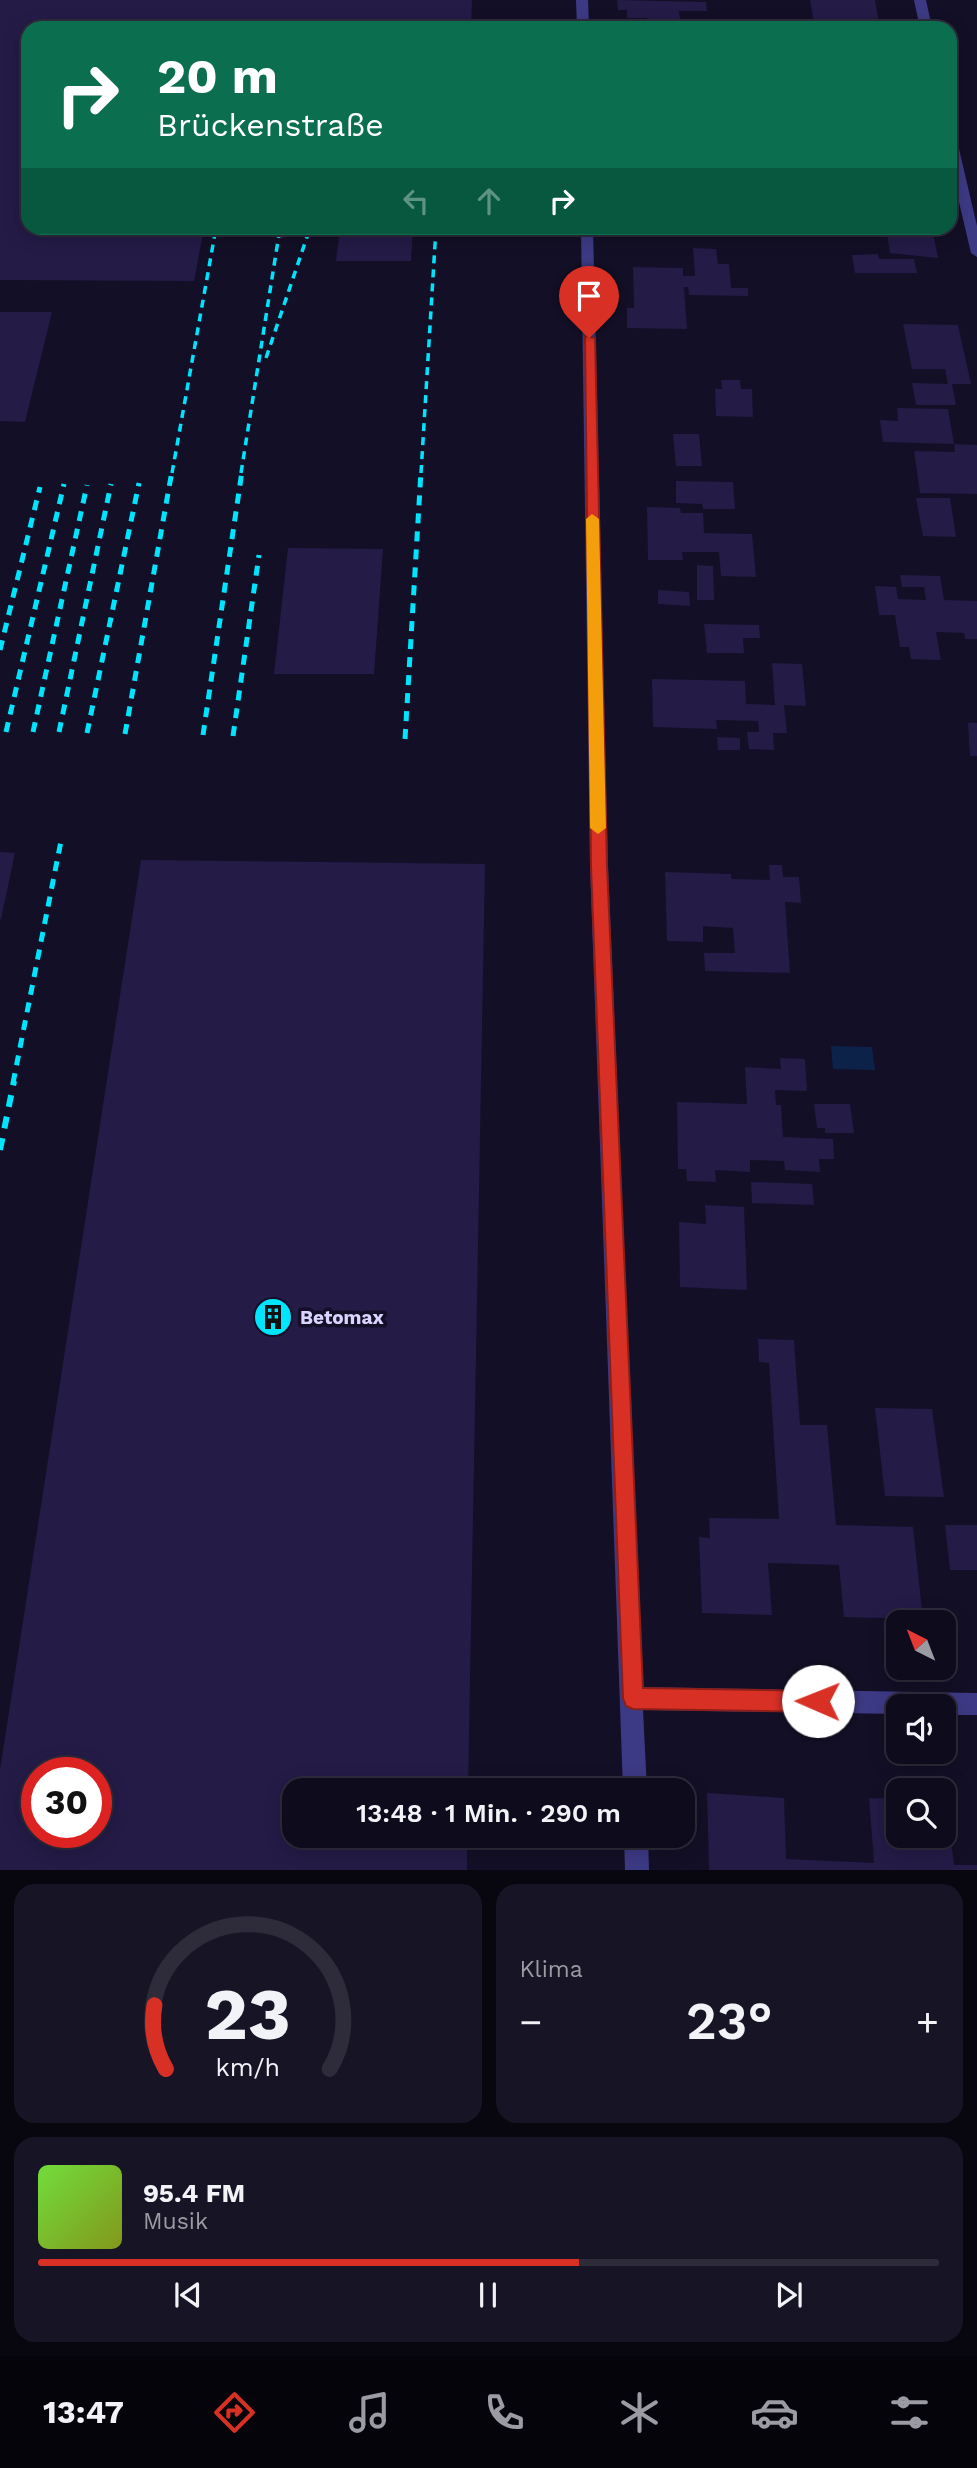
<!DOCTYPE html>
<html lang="de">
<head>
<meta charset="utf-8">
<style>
	:root { --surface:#0e0b1c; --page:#171425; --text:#f1f3f6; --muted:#9b9ba3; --line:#2e2b3b; --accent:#d93025 }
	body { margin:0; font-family:"Work Sans",sans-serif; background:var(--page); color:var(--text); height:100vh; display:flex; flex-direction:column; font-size:26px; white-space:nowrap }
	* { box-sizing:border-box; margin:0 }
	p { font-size:23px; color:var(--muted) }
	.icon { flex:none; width:38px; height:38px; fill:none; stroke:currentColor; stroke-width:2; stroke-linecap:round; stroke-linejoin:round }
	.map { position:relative; height:1870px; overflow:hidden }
	.panel { display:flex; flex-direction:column; gap:14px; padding:14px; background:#08060f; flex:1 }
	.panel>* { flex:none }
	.top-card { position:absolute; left:21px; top:21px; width:936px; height:214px; border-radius:21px; box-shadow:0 4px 18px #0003,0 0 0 2px var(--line); background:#0b6e4f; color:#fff; overflow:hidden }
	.needle { width:46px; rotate:318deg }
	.tools { position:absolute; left:886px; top:1610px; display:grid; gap:14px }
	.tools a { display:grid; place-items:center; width:70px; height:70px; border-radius:14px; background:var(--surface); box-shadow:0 4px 18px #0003,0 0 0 2px var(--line); font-size:35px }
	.speed { position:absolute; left:21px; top:1757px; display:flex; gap:14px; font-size:35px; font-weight:700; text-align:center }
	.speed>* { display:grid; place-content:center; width:91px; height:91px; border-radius:50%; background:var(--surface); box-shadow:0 4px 18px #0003,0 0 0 2px var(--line); line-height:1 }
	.speed .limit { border:10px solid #d22; background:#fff; color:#111 }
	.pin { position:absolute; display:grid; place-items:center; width:60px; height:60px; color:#fff; margin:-72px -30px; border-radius:50% 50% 50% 0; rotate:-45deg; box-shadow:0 0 7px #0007 }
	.pin .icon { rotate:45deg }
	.me { position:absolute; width:77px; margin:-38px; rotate:271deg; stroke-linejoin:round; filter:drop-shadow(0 0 5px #0008) }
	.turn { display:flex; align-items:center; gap:24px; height:147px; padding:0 21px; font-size:32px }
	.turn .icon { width:91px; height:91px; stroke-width:2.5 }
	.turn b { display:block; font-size:49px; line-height:60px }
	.lanes { display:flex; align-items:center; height:66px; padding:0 21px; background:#0003; justify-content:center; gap:35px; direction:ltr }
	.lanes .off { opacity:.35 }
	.big { font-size:52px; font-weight:600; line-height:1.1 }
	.panel .widget { flex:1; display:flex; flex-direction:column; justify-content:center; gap:10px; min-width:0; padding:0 24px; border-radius:21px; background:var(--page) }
	.panel .dial { align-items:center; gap:0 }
	.dial svg { height:182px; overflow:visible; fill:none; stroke:var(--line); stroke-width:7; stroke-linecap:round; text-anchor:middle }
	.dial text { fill:var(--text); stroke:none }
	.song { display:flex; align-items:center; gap:21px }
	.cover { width:84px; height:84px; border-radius:10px; background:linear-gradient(135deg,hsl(100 70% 55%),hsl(70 70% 35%)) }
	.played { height:7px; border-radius:4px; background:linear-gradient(90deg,var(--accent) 60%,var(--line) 60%) }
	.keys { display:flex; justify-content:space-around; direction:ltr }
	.heat { display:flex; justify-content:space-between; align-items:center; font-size:38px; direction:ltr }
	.panel .tiles { flex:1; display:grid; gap:14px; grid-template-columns:1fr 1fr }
	.widget:last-child { grid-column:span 2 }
	.trip { position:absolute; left:282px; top:1778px; width:413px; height:70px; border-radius:21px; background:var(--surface); box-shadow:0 4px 18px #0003,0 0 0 2px var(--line); font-weight:600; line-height:70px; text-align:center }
	.dock { display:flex; height:112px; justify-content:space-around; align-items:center; background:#06040b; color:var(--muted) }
	.dock .icon { width:49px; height:49px }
	.dock .current { color:var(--accent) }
	.dock b { font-size:32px; color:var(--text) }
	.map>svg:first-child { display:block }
	.water { fill:#0c2248 }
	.building { fill:#241b47; fill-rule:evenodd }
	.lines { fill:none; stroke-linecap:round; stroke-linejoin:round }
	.minor { fill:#3d3a85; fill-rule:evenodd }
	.rail-far2 { stroke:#00e5ff; stroke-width:3.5; stroke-dasharray:8 6; stroke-linecap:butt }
	.rail-far1 { stroke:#00e5ff; stroke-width:5; stroke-dasharray:10 8; stroke-linecap:butt }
	.rail { stroke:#00e5ff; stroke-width:6; stroke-dasharray:12 10; stroke-linecap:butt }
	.route { fill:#d93025; stroke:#8d1f18; stroke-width:2 }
	.slow { fill:#f59e0b }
	.labels { text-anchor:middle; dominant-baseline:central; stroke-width:7; stroke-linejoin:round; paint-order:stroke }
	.poi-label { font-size:19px; font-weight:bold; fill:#d9d4ff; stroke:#130f26; text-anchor:start }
</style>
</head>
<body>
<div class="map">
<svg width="977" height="1870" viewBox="0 0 977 1870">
	<rect width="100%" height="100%" fill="#130f26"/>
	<path class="water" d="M831 1046 872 1047 875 1070 833 1069Z"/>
	<g class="building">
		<path d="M0 0H472L471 28H28V228H204L194 281 0 280Z"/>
		<path d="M617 0 706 2 707 11H679L680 19H660V28H626L625 21H647V18H627V10H618Z"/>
		<path d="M810 0H875L879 24H893L894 28 814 23Z"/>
		<path d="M340 228H413L411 261H336Z"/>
		<path d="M886 228H932L938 258 890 253Z"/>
		<path d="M693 248 716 249 718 264H729L731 288H748V296L689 295 688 287H684L687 329 627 328V308H634L633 267 683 268V276H695Z"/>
		<path d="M878 254 879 259H914L917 273H855L852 255Z"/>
		<path d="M0 312H52L25 422 0 421Z"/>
		<path d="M903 324 958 325 971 384H952L956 405H916L912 383 948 384 945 369H912Z"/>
		<path d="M721 380H740L741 389H752L753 417 716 416 715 389H722Z"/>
		<path d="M897 408 948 409 954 444 883 442 880 420 898 421Z"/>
		<path d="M673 434H699L702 466H676Z"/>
		<path d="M954 444 977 445V494L920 493 914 451 955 452Z"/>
		<path d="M676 481 733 482 735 509H703L702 504 676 503Z"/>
		<path d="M916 498H950L956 537 923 536Z"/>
		<path d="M647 507 680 508 681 513H703L704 533 752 534 756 577 721 576 719 552H682L683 560H648Z"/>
		<path d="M288 548 383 549 374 674H274Z"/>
		<path d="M697 565 713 566 714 600H697Z"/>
		<path d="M900 575 940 576 944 600 977 601V639H965L964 633 936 632 941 660 911 659 909 647H900L895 615H879L875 586 896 587 898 599 926 600 924 587H902Z"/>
		<path d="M658 590 689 592 690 606 658 604Z"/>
		<path d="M704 624 759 625 760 638H743L744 653H707Z"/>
		<path d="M772 663 802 664 806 706 784 705 787 733H773L774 750 749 749 747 732H759L758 721 716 720 717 729 653 727 652 679 745 681 746 704 775 705Z"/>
		<path d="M968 723H977V756H970Z"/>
		<path d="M717 737 740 738V750H718Z"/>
		<path d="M0 852 15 853 1 919H0Z"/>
		<path d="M141 860 485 864 468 1790H294V1836H467V1870H0V1770ZM37 1773H96V1832H37Z"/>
		<path d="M769 865H782L783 877H799L801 903 785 902 790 973 705 971 704 953H735L733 928 703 926V942L667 941 665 872 731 874V879L770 880Z"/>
		<path d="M780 1058 805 1059 807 1091 775 1090 776 1105H781L783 1137 833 1139 834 1159H819L820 1172 785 1170 784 1161 750 1160V1172L715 1170 716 1182 687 1181 686 1169H678L677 1102 747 1104 745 1067 781 1069Z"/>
		<path d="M814 1104H850L854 1133H825V1128H817Z"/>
		<path d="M751 1182 812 1184 814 1205 752 1203Z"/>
		<path d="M705 1205 744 1207 747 1290 680 1287 679 1222 706 1224Z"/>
		<path d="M758 1339 794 1340 800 1425H827L836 1525 913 1527 923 1619 844 1617 839 1565 768 1563 772 1615 702 1613 699 1537 710 1538 709 1518 779 1519 769 1363 759 1362Z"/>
		<path d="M875 1408 932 1409 944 1497 885 1496Z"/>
		<path d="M945 1525H977V1570H950Z"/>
		<path d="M707 1793 784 1798 786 1859 874 1863 869 1798 898 1799V1836H943V1832H950L954 1865H977V1870H709Z"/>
	</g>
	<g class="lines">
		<g class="minor">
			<path d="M576 0H588L589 28H577Z"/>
			<path d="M914 0H926L932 28H920Z"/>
			<path d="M950 132 956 136 977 226V257L971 253 950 164Z"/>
			<path d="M581 228H593L608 866 642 1687 977 1693V1715H943V1706H898V1714L643 1710 647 1790H623L590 866Z"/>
			<path d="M624 1836H648L649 1870H625Z"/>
		</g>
		<g class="rail-far2">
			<path d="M266 358 310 228"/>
			<path d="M172 473 216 228"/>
			<path d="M241 473 280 228"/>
			<path d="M421 473 436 228"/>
		</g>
		<g class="rail-far1">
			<path d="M0 650 40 487"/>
			<path d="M6 732 64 484"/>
			<path d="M33 732 87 485"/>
			<path d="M59 732 111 484"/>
			<path d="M87 733 139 483"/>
			<path d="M125 734 172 471"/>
			<path d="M203 735 242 471"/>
			<path d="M233 736 259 555"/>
			<path d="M405 739 421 471"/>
			<path d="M13 1083 62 836"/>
		</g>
		<path class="rail" d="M0 1150 14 1081"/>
	</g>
	<path class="route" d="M585 336 595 338 607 866 643 1688 818 1691 826 1694 829 1701 826 1708 818 1712 633 1709 626 1706 623 1698 591 866Z"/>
	<path class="slow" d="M592 514 599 519 606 828 598 834 590 828 586 519Z"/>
	<defs>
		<symbol id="building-disc" viewBox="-11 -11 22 22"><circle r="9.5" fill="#00e5ff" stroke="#130f26"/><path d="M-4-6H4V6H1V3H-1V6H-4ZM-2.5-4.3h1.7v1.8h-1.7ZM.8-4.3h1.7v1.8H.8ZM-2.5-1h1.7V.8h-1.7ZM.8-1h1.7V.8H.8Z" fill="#111"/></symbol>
	</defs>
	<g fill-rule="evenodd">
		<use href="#building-disc" x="251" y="1295" width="44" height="44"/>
	</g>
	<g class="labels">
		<g class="poi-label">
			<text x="300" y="1317">Betomax</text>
		</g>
	</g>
</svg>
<div class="tools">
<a><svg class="needle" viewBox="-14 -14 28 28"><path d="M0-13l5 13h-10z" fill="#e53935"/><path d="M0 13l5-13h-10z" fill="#9b9ba3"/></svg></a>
<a><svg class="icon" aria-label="sound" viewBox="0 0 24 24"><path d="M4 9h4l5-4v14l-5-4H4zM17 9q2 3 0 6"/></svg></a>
<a><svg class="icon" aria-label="search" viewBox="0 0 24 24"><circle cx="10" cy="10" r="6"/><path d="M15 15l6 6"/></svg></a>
</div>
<div class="speed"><div class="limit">30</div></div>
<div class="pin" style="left:589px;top:338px;background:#d93025"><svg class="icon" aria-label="arrive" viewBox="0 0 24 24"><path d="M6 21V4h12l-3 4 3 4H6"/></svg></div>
<svg class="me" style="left:818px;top:1701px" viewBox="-20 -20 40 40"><circle r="19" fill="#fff"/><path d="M0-13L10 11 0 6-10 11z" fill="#d93025"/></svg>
<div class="trip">13:48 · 1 Min. · 290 m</div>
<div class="top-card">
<div class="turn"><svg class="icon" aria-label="right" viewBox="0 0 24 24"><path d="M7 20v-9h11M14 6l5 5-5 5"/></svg><div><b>20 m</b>Brückenstraße</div></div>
<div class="lanes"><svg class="icon off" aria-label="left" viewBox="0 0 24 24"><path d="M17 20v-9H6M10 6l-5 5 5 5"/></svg><svg class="icon off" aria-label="ahead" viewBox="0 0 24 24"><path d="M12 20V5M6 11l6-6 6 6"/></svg><svg class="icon" aria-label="right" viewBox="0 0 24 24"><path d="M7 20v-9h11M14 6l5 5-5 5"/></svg></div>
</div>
</div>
<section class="panel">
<div class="tiles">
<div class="widget dial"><svg viewBox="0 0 100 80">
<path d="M14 69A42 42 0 1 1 86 69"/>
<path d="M14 69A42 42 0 0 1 9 41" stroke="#d93025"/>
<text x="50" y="56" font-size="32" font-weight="700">23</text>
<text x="50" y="72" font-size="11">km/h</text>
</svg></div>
<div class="widget"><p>Klima</p>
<div class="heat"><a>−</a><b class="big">23°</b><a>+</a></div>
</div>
<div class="widget">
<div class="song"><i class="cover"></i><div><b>95.4 FM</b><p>Musik</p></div></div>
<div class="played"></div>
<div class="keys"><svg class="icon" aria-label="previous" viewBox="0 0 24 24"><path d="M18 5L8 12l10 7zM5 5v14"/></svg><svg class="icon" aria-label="pause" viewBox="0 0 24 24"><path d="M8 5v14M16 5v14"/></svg><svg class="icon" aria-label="next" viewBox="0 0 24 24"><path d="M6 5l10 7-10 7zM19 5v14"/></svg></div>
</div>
</div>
</section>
<nav class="dock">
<b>13:47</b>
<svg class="icon current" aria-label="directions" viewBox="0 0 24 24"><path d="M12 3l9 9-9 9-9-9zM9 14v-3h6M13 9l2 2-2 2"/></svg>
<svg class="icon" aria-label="music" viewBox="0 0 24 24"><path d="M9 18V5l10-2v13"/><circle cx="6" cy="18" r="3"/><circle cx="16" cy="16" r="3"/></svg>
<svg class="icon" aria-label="phone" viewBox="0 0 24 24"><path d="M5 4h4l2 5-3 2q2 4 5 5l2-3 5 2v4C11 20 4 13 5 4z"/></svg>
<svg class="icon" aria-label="climate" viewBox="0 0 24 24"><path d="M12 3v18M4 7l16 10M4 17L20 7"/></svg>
<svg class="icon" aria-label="car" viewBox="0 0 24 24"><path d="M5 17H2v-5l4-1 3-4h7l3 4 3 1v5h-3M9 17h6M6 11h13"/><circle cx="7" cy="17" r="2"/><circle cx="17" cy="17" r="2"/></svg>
<svg class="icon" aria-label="filters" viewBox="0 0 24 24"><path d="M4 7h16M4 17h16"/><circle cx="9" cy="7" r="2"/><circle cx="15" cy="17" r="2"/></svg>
</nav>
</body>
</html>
